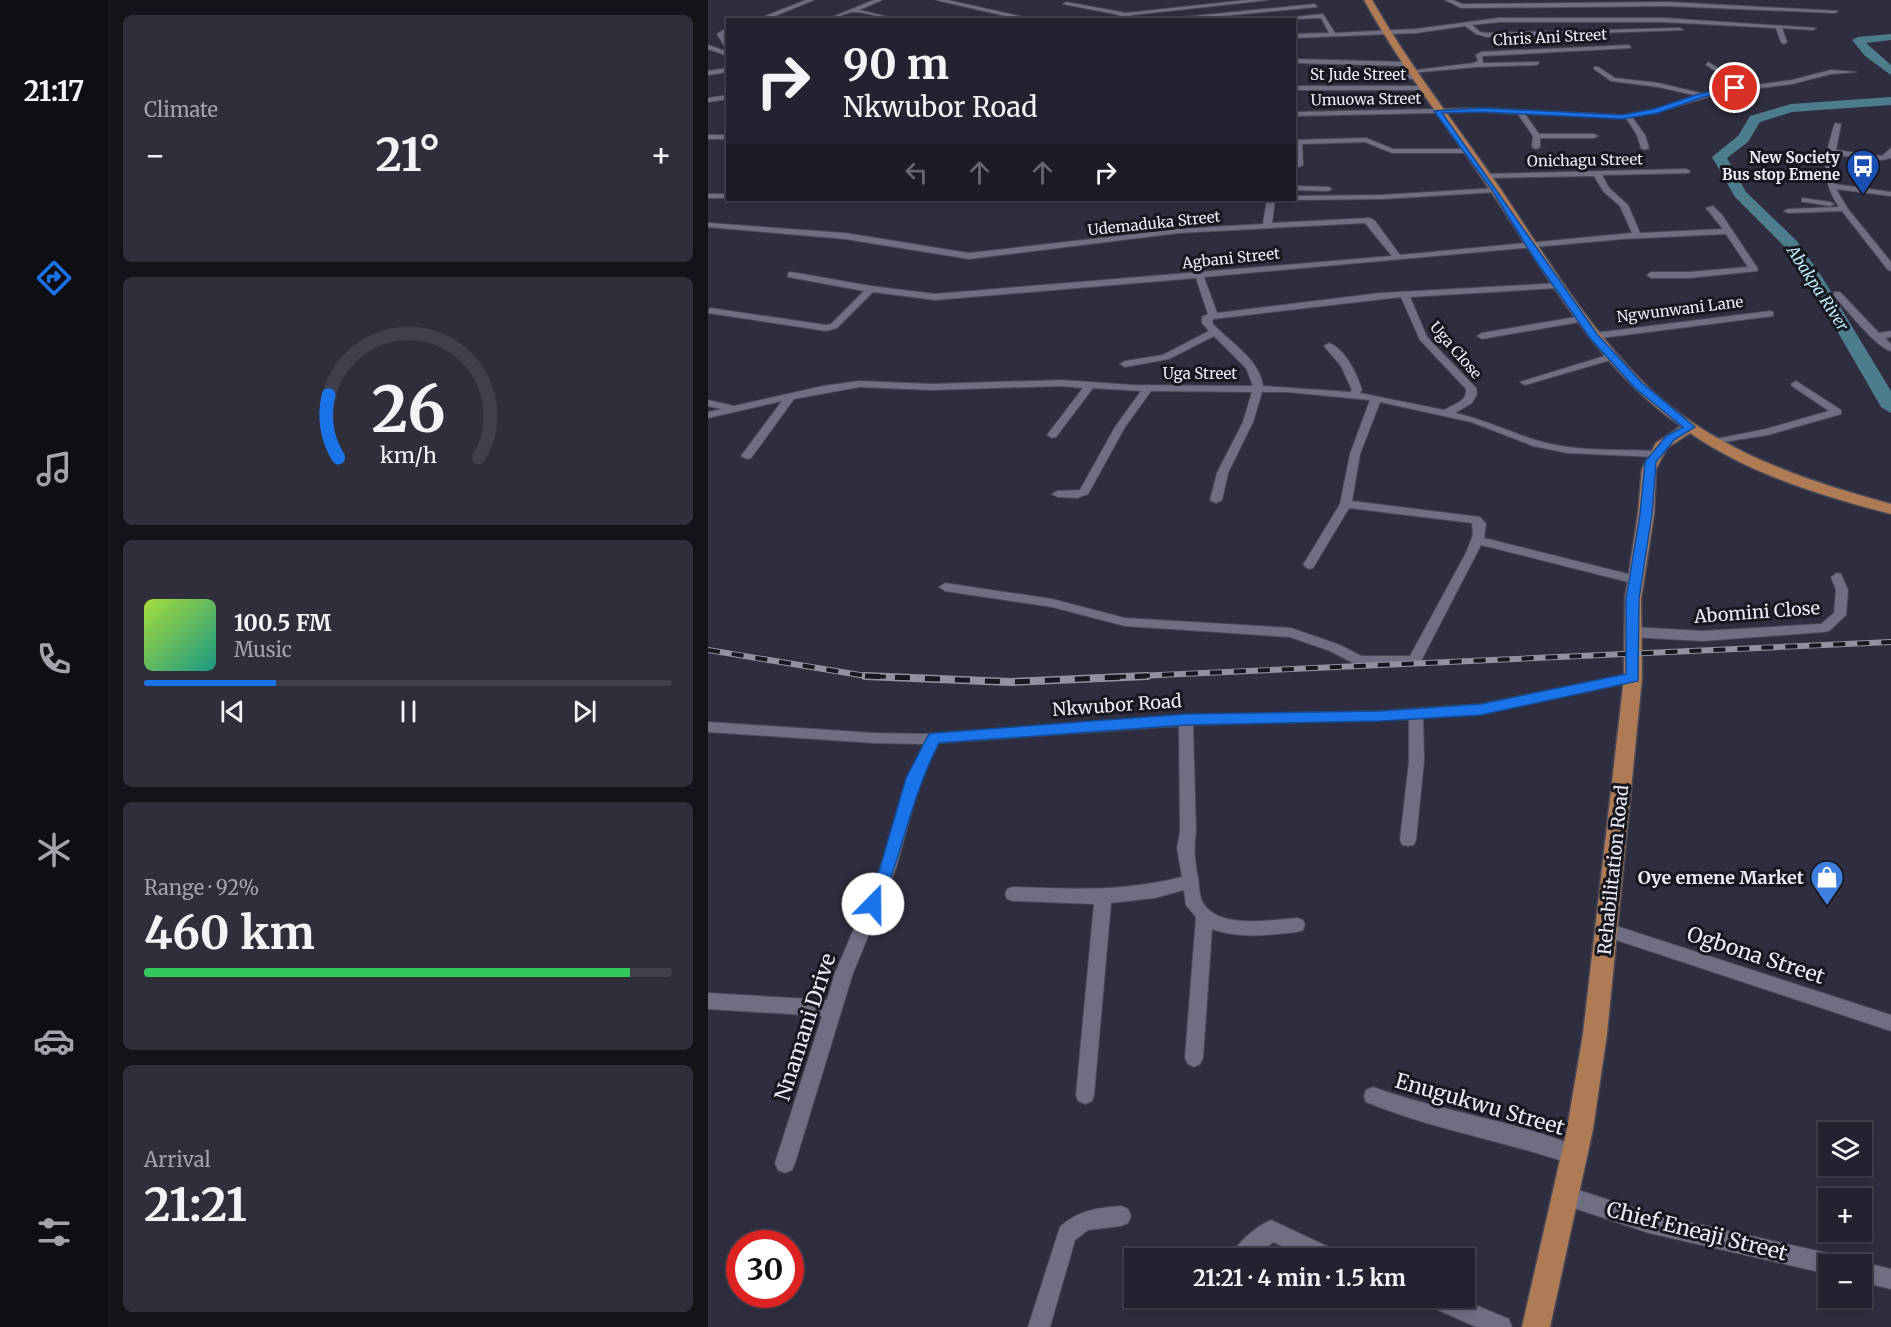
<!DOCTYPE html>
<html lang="en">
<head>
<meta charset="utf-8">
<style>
	:root { --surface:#232230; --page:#2f2f3c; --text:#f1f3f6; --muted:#a3a4ab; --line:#403f4c; --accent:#1a73e8 }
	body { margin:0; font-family:Merriweather,serif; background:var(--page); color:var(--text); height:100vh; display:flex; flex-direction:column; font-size:22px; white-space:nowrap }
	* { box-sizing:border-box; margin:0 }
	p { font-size:20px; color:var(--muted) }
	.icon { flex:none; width:33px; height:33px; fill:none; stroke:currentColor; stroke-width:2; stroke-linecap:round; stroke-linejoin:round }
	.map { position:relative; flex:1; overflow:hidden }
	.sheet { display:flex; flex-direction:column; gap:15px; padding:15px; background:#13131a; width:600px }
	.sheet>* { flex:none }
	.guide { position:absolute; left:18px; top:18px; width:570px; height:183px; border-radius:0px; box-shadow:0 3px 9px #0003,0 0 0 2px var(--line); background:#232230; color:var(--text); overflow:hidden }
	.buttons { position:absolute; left:1110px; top:1122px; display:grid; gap:12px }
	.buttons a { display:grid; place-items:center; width:54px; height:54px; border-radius:0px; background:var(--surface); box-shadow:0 3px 9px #0003,0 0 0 2px var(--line); font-size:30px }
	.speed { position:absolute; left:18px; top:1230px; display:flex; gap:12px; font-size:30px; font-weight:700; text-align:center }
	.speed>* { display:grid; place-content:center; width:78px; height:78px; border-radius:50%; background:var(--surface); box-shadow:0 3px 9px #0003,0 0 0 2px var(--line); line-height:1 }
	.speed .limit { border:9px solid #d22; background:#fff; color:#111 }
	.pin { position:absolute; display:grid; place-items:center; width:51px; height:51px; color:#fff; margin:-26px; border:3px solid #fff; border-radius:50%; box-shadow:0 2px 6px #0007 }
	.me { position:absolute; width:66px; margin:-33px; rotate:22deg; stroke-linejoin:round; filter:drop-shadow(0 0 4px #0008) }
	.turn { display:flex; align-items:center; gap:21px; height:126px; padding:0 18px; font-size:27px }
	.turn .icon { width:78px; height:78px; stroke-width:2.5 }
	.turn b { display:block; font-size:42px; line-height:51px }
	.lanes { display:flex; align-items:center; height:57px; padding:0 18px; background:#0003; justify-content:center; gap:30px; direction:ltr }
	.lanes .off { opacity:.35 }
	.big { font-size:45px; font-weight:700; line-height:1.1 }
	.sheet .tile { flex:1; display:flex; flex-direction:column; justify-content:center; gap:9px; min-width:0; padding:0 21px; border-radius:9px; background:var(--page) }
	.sheet .dial { align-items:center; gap:0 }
	.dial svg { height:156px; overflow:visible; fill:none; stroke:var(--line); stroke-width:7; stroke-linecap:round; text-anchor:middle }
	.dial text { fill:var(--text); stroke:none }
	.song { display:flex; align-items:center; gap:18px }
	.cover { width:72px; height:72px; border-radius:9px; background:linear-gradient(135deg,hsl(80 70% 55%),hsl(170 70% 35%)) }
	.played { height:6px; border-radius:3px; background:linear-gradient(90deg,var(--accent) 25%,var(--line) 25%) }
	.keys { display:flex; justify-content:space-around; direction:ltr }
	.heat { display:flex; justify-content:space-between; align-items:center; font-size:33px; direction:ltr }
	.charge { height:9px; border-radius:4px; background:linear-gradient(90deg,#34c759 92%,var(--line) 0) }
	.trip { position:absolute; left:416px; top:1248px; width:351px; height:60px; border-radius:0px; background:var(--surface); box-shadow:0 3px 9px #0003,0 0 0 2px var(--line); font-weight:700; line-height:60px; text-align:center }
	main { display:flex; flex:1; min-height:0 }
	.tab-bar { display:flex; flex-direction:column; width:108px; justify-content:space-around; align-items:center; background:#0e0e13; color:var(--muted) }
	.tab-bar .icon { width:42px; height:42px }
	.tab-bar .current { color:var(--accent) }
	.tab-bar b { font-size:27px; color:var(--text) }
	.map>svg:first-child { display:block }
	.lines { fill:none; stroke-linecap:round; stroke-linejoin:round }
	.river { fill:#4d7c8c; fill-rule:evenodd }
	.minor-casing { stroke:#4a4958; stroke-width:2 }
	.major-casing { stroke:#4a4958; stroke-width:3 }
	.minor { fill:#6f6e83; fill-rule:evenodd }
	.major { fill:#af7b54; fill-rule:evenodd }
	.rail-far1-casing { stroke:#9392a1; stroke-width:6 }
	.rail-casing { stroke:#9392a1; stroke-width:8 }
	.rail-far1 { stroke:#17171f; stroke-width:4; stroke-dasharray:12; stroke-linecap:butt }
	.rail { stroke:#17171f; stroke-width:5; stroke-dasharray:15; stroke-linecap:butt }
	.route { fill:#1a73e8; stroke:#114b97; stroke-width:1.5 }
	.labels { text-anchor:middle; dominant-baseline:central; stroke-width:6; stroke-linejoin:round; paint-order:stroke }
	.far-street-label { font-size:15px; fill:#ececf8; stroke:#17171f }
	.far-poi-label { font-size:15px; font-weight:bold; fill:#ececf8; stroke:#17171f; text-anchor:end }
	.far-water-label { font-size:16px; font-style:italic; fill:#beecfc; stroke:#17171f }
	.street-label { font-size:18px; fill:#ececf8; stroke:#17171f }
	.poi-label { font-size:18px; font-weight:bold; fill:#ececf8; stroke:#17171f; text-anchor:end }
	.near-street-label { font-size:21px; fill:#ececf8; stroke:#17171f }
</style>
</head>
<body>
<main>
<nav class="tab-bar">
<b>21:17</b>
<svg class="icon current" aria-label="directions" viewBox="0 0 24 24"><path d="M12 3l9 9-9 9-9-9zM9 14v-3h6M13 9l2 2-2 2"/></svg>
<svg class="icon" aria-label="music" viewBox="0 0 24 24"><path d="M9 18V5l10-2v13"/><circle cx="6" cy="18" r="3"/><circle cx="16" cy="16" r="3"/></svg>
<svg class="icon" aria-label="phone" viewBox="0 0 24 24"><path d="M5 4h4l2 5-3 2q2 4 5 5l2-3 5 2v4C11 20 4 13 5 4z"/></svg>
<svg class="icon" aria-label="climate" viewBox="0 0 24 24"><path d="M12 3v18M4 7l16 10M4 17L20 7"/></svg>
<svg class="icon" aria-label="car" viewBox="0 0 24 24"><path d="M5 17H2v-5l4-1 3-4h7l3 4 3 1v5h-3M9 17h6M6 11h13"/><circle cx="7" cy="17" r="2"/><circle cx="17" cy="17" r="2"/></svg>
<svg class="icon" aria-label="filters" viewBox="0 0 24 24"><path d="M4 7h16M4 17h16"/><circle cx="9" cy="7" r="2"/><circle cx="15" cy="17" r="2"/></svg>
</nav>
<section class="sheet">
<div class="tile"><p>Climate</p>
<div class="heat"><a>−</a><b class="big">21°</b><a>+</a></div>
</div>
<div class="tile dial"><svg viewBox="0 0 100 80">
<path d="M14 69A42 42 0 1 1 86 69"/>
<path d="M14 69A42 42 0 0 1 9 37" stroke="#1a73e8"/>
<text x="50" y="56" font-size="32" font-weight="700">26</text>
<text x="50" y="72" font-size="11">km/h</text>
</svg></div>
<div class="tile">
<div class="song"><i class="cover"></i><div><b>100.5 FM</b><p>Music</p></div></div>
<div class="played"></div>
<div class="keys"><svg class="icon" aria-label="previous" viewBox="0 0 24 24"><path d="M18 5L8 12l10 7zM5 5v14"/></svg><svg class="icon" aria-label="pause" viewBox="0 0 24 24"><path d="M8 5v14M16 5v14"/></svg><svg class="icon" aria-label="next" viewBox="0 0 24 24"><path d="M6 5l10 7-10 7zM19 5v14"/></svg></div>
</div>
<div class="tile"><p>Range · 92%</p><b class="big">460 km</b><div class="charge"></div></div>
<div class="tile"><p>Arrival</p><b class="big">21:21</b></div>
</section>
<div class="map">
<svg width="1183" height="1327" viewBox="0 0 1183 1327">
	<rect width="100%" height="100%" fill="#2f2e40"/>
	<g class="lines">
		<g class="river">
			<path d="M1183 34V40L1158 43 1183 65V75L1157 56 1144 40 1150 37Z"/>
			<path d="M1183 97V105L1084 112 1052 122 1040 142 1019 158 1038 192 1088 240 1114 277 1183 391V413L1173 407 1098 277 1076 246 1027 197 1004 157 1030 136 1042 116 1083 104Z"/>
		</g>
		<defs>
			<g id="minor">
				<path d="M98 0H106L57 20H47Z"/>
				<path d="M166 0H174L151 10 193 20C178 20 157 11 145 12 135 13 128 20 117 20Z"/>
				<path d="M228 0H239L329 20H315Z"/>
				<path d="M540 0H560L424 15 410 20H400L412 15 355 4 358 2 418 13Z"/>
				<path d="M737 0H745L754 4 960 2 1130 11 1127 13 960 6 753 8Z"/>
				<path d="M607 4 609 7 473 20H445Z"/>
				<path d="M615 14 627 33 708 29 791 18H955L1108 28 1105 30 1074 28 1079 42 1076 44 1073 42 1068 28 955 22H791L764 25 772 32 779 33 972 28 975 30 779 37 768 34 757 26 708 33 586 38V34L621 33 613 18 557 20Z"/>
				<path d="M20 27V32L15 35 20 44 17 47 9 34Z"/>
				<path d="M0 45 20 52V56L0 49Z"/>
				<path d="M921 45 923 48 774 56 775 63 831 62 829 65 768 67 703 73 700 71 766 63 770 61 768 55 773 52Z"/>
				<path d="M586 59 698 62 701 64 698 66 586 63Z"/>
				<path d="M1000 62 1040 86 1084 80 1123 70 1148 72 1123 74 1084 84 1014 93 950 112 924 117 937 135 941 148 937 150 933 148 929 135 918 118 817 114 831 134H886L890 136 886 138H832V147L828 149 824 147 825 136 810 114 774 112 586 116V112L774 108 914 115 947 109 990 96 950 87 903 81 886 69V67H890L907 78 950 83 997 94 1033 87 998 65Z"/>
				<path d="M20 68V72L0 75V71Z"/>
				<path d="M624 74 707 75 710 77 707 79 622 77Z"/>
				<path d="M586 86H714L717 88 714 90H586Z"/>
				<path d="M20 95V99L0 102V98Z"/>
				<path d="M1127 123 1133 124 1128 150 1174 156 1183 148V158L1174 160 1127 155 1125 172 1126 184 1183 192V196L1128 189 1140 209 1183 262V271L1180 270 1134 211 1080 213 1076 211 1080 209 1131 207C1111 178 1117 154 1127 123Z"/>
				<rect x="0" y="135" width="20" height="4"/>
				<path d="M658 138 685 149H759L763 151 759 153H684L657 142 594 144 595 165 591 167 587 165 586 140Z"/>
				<path d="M978 169 982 171 981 173 894 175 901 188 920 205 932 233 1015 229 998 208 1005 206 1014 215 1050 269 1049 271 981 278H943L939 275 943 272H981L1040 267 1018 234 915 239 496 277 509 313 672 293 852 283V287L849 288 702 297 719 337 768 388 769 394 764 403 747 413C776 419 803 433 831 441 868 452 910 449 948 451L953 454 948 457 859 453 825 446 763 422 672 402 652 454 644 501 772 517 778 524 776 538 928 576 934 580 928 584 773 545 713 661 706 666H651L622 651 582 637 417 626 344 607 237 591 231 587 237 583 344 599 417 618 583 628 632 645 653 656H702L758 553 765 535 764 523 641 508 605 568 601 569 595 565 632 504 642 454 662 400 579 392H554L545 422 520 473 514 500 508 503 502 500 509 473 535 422 544 392 443 391 417 427 380 494 369 498 350 497 344 494 350 491 372 490 407 427 433 391 385 388 348 437 344 438 339 435 375 388 353 386 224 390 151 387 86 399 43 458 39 459 33 456 74 401 0 418V412L14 409 0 406V400L26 406 115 386 151 381 224 384 353 380 425 385 545 386 538 368 506 336 461 359 417 367 412 364 417 361 455 355 501 331 494 323V317L500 314 488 278 227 300 165 292 129 328 118 331 0 313 2 308 118 325 123 324 156 291 80 277V273L83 272 163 286 227 294 684 256 657 223 471 233 261 259 137 239 0 227V223L137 233 261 253 471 229 555 224 559 200H567L564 223 662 218 667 221 692 255 924 233 912 206 895 191 886 176 777 178 773 176 774 174ZM693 297 712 340 758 389C760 401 745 405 736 410L652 393 654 390C649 374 638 350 621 343L616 346 633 366 644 390 642 392 555 386C551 358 521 342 504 323L505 319Z"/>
				<path d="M586 186 620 187 624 189 620 191 586 190Z"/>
				<path d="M787 188H790V192L674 199 586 200H583H586V196L674 195Z"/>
				<rect x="0" y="194" width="20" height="4"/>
				<path d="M1094 198 1122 202 1126 204 1122 206 1097 202H1094Z"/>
				<path d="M1126 292H1132L1171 333 1183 331V337L1177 338 1183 344V351C1168 348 1138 308 1126 296Z"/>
				<path d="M1062 311 1065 312V316L886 339 881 336 886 333Z"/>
				<path d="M874 316 877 317V321L774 339 769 336 774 333Z"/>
				<path d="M903 354 906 355V359L817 385 812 382Z"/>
				<path d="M1088 381 1133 410V414L1060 435 1003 444V440L1058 429 1121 411 1084 386 1083 384Z"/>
				<path d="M1129 573 1133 574 1140 590 1138 615 1121 631 1116 632 994 641 924 637 917 632 924 627 994 631 1113 624 1126 613 1128 590 1123 577Z"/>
				<path d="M925 673 932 678 930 681 773 714 715 718 716 761 708 840 706 845 700 846 694 845 692 840 701 761V719L485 725 488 832C485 848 487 862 490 878 491 884 491 895 494 901 508 930 563 920 589 918L595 920 597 925 595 930 589 932C560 935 532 939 504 929L495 1058 492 1064 486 1067 480 1064 477 1058 488 917 478 905 476 890 447 898 403 903 386 1095 384 1101 377 1104 370 1101 368 1095 386 904 305 901 299 899 297 894 299 889 305 887C365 889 414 892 474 877L469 848 472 832 471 726 231 743 213 778 188 868 145 973 87 1163 84 1170 77 1173 70 1170 67 1163 114 1016 0 1009V993L119 1000 127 973 172 868 199 778 216 744 166 743 0 732V722L166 733 215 734 478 715 673 711 773 704Z"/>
				<path d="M899 923 1183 1015V1031L893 935 891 930 893 925Z"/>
				<path d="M665 1087C733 1112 806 1120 873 1148L876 1155 873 1162 866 1165C798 1141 726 1130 658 1102L656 1096 658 1090Z"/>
				<path d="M855 1185 941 1213 1123 1254 1130 1257 1133 1264H1120V1274L941 1233 848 1202 845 1195 848 1188Z"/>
				<path d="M413 1206 420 1209 423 1216 420 1223 413 1226 380 1230 367 1240 342 1327H320L352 1227C370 1210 389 1208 413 1206Z"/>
				<path d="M563 1220 629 1251 632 1258H600L565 1242 547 1258H522C527 1244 549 1226 563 1220Z"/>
				<path d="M1154 1262 1183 1269V1289L1154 1282V1264H1147Z"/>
				<path d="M715 1298H750L801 1319 804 1327H768L719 1305Z"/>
			</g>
			<path id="major" d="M656 0H664C702 67 750 127 794 191 838 257 878 325 934 381 1000 448 1094 480 1183 504V514C1114 496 1041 474 982 433L959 448 948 469 946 514 933 599 934 678 899 1034 885 1129 842 1327H814L859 1129 875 1034 916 678 917 599 930 514 934 469 948 443 973 426C887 367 839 274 782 190 740 127 693 67 656 0Z"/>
		</defs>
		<use href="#minor" class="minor-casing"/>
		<use href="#major" class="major-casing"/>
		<use href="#minor" class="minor"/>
		<use href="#major" class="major"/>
		<defs>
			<g id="rail-far1">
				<path d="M0 650 158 676 189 677"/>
				<path d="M406 677 1183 642"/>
			</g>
			<path id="rail" d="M157 676 302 682 439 676"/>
		</defs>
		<use href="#rail-far1" class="rail-far1-casing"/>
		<use href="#rail" class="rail-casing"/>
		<use href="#rail-far1" class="rail-far1"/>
		<use href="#rail" class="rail"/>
	</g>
	<path class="route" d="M1027 87 1029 90 995 97 950 113 914 119 774 112 734 113 889 334 934 383 987 427 966 440 948 462 944 514 931 599 930 681 773 715 673 721 478 725 231 743C204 795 195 850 173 904L171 909H159L157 904 172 868 198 778 221 734 226 733 478 714 673 711 773 704 918 674V599L932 514 937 462 958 436 975 427 927 388 882 338 826 258 784 190 726 111 774 108 914 115 946 109 991 94Z"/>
	<defs>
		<symbol id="bus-pin" viewBox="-11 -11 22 30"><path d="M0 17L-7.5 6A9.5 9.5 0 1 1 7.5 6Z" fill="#1a4fb4" stroke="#17171f"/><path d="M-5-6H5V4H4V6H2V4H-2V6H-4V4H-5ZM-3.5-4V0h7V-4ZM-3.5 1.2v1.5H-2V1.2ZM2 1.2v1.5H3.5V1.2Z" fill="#fff"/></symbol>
		<symbol id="shop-pin" viewBox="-11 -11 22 30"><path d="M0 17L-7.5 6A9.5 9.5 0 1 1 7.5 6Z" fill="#3f7fe0" stroke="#17171f"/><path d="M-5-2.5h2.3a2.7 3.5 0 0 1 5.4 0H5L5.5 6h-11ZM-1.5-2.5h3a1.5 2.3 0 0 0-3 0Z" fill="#fff"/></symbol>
	</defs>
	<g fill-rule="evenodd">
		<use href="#bus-pin" x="1136" y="147" width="38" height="52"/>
		<use href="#shop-pin" x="1100" y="858" width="38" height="52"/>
	</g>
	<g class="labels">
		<g class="far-street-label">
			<text transform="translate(842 37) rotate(-3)">Chris Ani Street</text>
			<text x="650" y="74">St Jude Street</text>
			<text transform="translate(658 99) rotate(-1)">Umuowa Street</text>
			<text transform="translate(877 160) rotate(-1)">Onichagu Street</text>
			<text transform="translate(446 223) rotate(-6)">Udemaduka Street</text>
			<text transform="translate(523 258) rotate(-6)">Agbani Street</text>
			<text transform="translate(972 309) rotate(-7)">Ngwunwani Lane</text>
			<text transform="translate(748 350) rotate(49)">Uga Close</text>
			<text x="492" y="373">Uga Street</text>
		</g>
		<g class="far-poi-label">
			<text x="1132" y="157">New Society<tspan x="1132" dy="17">Bus stop Emene</tspan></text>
		</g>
		<g class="far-water-label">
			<text transform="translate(1110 288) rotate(57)">Abakpa River</text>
		</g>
		<g class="street-label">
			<text transform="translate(1049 612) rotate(-4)">Abomini Close</text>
			<text transform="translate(409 705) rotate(-4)">Nkwubor Road</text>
			<text transform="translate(905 870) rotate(-84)">Rehabilitation Road</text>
		</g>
		<g class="poi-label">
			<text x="1096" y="877">Oye emene Market</text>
		</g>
		<g class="near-street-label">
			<text transform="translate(1048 955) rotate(18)">Ogbona Street</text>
			<text transform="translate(97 1027) rotate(-72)">Nnamani Drive</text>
			<text transform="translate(772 1104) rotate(16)">Enugukwu Street</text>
			<text transform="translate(989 1231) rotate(14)">Chief Eneaji Street</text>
		</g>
	</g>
</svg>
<div class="buttons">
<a><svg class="icon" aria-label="layers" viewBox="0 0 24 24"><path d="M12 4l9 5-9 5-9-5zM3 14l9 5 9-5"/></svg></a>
<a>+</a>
<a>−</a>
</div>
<div class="speed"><div class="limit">30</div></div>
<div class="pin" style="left:1027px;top:88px;background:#d93025"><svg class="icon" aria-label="arrive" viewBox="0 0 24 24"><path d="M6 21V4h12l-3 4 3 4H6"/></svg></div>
<svg class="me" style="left:165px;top:904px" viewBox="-20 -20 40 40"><circle r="19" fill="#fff"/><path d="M0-13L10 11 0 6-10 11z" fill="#1a73e8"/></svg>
<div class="trip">21:21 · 4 min · 1.5 km</div>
<div class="guide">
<div class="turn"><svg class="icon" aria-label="right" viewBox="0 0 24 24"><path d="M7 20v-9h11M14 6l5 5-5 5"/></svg><div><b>90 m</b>Nkwubor Road</div></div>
<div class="lanes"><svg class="icon off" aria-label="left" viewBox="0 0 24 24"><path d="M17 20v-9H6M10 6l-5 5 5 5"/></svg><svg class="icon off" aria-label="ahead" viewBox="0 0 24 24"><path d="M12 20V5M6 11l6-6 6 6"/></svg><svg class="icon off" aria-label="ahead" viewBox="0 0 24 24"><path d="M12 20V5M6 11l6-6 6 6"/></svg><svg class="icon" aria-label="right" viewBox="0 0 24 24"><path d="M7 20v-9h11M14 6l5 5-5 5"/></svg></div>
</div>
</div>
</main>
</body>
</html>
